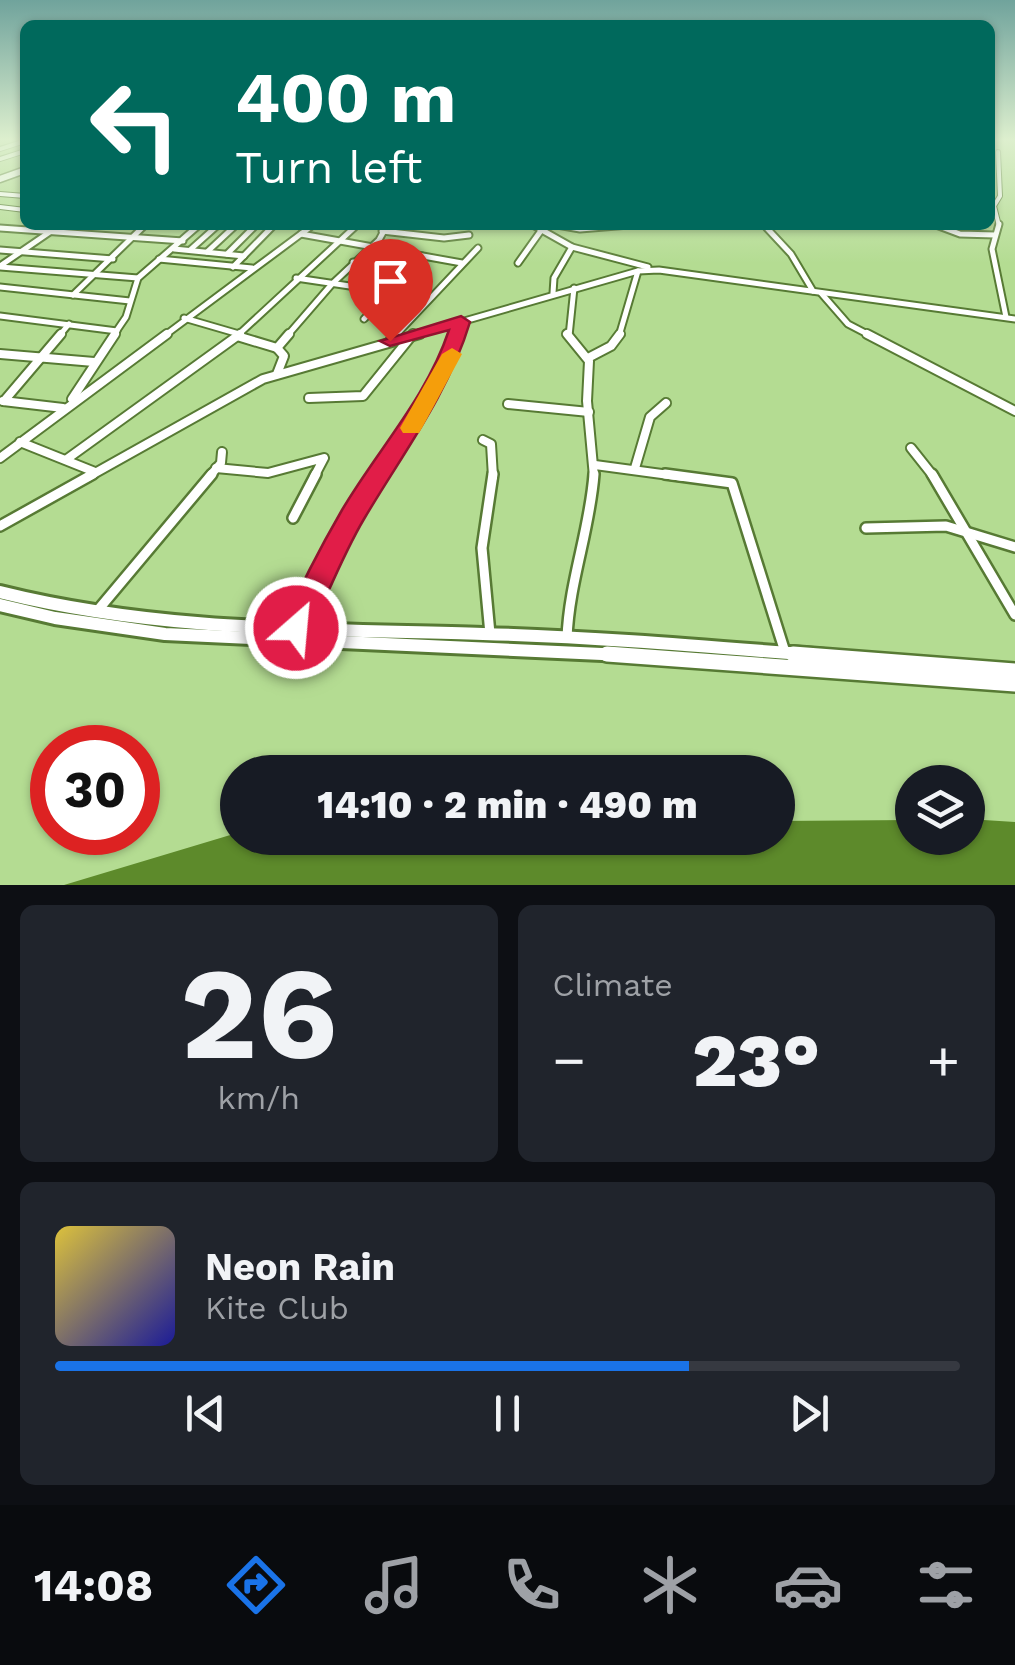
<!DOCTYPE html>
<html lang="en">
<head>
<meta charset="utf-8">
<style>
	:root { --surface:#171b24; --page:#20242c; --text:#f1f3f6; --muted:#9ea1a6; --line:#363941; --accent:#1a73e8 }
	body { margin:0; font-family:"Work Sans",sans-serif; background:var(--page); color:var(--text); height:100vh; display:flex; flex-direction:column; font-size:38px; white-space:nowrap }
	* { box-sizing:border-box; margin:0 }
	p { font-size:32px; color:var(--muted) }
	.icon { flex:none; width:55px; height:55px; fill:none; stroke:currentColor; stroke-width:2; stroke-linecap:round; stroke-linejoin:round }
	.map { position:relative; height:885px; overflow:hidden }
	.details { display:flex; flex-direction:column; gap:20px; padding:20px; background:#0d0f14; flex:1 }
	.details>* { flex:none }
	.top-card { position:absolute; left:20px; top:20px; width:975px; height:210px; border-radius:15px; box-shadow:0 2px 8px #0004; background:#00695c; color:#fff; overflow:hidden }
	.buttons { position:absolute; left:895px; top:765px; display:grid; gap:20px }
	.buttons a { display:grid; place-items:center; width:90px; height:90px; border-radius:50%; background:var(--surface); box-shadow:0 2px 8px #0004; font-size:50px }
	.speed { position:absolute; left:30px; top:725px; display:flex; gap:20px; font-size:50px; font-weight:700; text-align:center }
	.speed>* { display:grid; place-content:center; width:130px; height:130px; border-radius:50%; background:var(--surface); box-shadow:0 2px 8px #0004; line-height:1 }
	.speed .limit { border:15px solid #d22; background:#fff; color:#111 }
	.pin { position:absolute; display:grid; place-items:center; width:85px; height:85px; color:#fff; margin:-102px -42px; border-radius:50% 50% 50% 0; rotate:-45deg; box-shadow:0 0 10px #0007 }
	.pin .icon { rotate:45deg }
	.me { position:absolute; width:110px; margin:-55px; rotate:27deg; stroke-linejoin:round; filter:drop-shadow(0 0 8px #0008) }
	.turn { display:flex; align-items:center; gap:35px; height:210px; padding:0 50px; font-size:45px }
	.turn .icon { width:130px; height:130px; stroke-width:2.5 }
	.turn b { display:block; font-size:70px; line-height:85px }
	.big { font-size:75px; font-weight:800; line-height:1.1 }
	.details .card { flex:1; display:flex; flex-direction:column; justify-content:center; gap:15px; min-width:0; padding:0 35px; border-radius:15px; background:var(--page) }
	.details .dial { align-items:center; gap:0 }
	.dial b { font-size:130px; line-height:1 }
	.song { display:flex; align-items:center; gap:30px }
	.cover { width:120px; height:120px; border-radius:15px; background:linear-gradient(135deg,hsl(50 70% 55%),hsl(240 70% 35%)) }
	.played { height:10px; border-radius:5px; background:linear-gradient(90deg,var(--accent) 70%,var(--line) 70%) }
	.keys { display:flex; justify-content:space-around; direction:ltr }
	.heat { display:flex; justify-content:space-between; align-items:center; font-size:55px; direction:ltr }
	.details .tiles { flex:1; display:grid; gap:20px; grid-template-columns:1fr 1fr }
	.card:last-child { grid-column:span 2 }
	.trip { position:absolute; left:220px; top:755px; width:575px; height:100px; border-radius:50px; background:var(--surface); box-shadow:0 2px 8px #0004; font-weight:800; line-height:100px; text-align:center }
	.tabs { display:flex; height:160px; justify-content:space-around; align-items:center; background:#090b0e; color:var(--muted) }
	.tabs .icon { width:70px; height:70px }
	.tabs .on { color:var(--accent) }
	.tabs b { font-size:45px; color:var(--text) }
	.map>svg:first-child { display:block }
	.water { fill:#5d8a2b }
	.lines { fill:none; stroke-linecap:round; stroke-linejoin:round }
	.street-far3-casing { stroke:#577a34; stroke-width:6 }
	.street-far2-casing { stroke:#577a34; stroke-width:9 }
	.street-far1-casing { stroke:#577a34; stroke-width:12 }
	.street-casing { stroke:#577a34; stroke-width:14 }
	.secondary-far2-casing { stroke:#577a34; stroke-width:9 }
	.secondary-far1-casing { stroke:#577a34; stroke-width:18 }
	.secondary-casing { stroke:#577a34; stroke-width:20 }
	.street-far3 { stroke:#fff; stroke-width:4 }
	.street-far2 { stroke:#fff; stroke-width:5 }
	.street-far1 { stroke:#fff; stroke-width:8 }
	.street { stroke:#fff; stroke-width:9 }
	.secondary-far2 { stroke:#fff; stroke-width:6 }
	.secondary-far1 { stroke:#fff; stroke-width:12 }
	.secondary { stroke:#fff; stroke-width:15 }
	.route { fill:#e11d48; stroke:#92132f; stroke-width:2.5 }
	.slow { fill:#f59e0b }
</style>
</head>
<body>
<div class="map">
<svg width="1015" height="885" viewBox="0 0 1015 885">
	<rect width="100%" height="100%" fill="#b4dc92"/>
	<path class="water" d="M968 819 1015 822V885H64L237 833 238 838H778V821L912 820V838H968Z"/>
	<g class="lines">
		<defs>
			<g id="street-far3">
				<path d="M0 149 25 141"/>
				<path d="M998 152 1000 196 994 206 999 226"/>
				<path d="M0 159 25 151"/>
				<path d="M0 194 25 196"/>
				<path d="M0 207 25 210"/>
				<path d="M557 225 564 226"/>
				<path d="M614 226 629 225"/>
			</g>
			<g id="street-far2">
				<path d="M999 224 992 249 1006 317"/>
				<path d="M533 225 572 247 648 267"/>
				<path d="M557 225 580 229 629 225"/>
				<path d="M764 225 791 254 813 291"/>
				<path d="M936 225 960 234 995 235"/>
				<path d="M0 228 183 241"/>
				<path d="M382 231 444 238 469 235"/>
				<path d="M301 234 462 263"/>
				<path d="M174 249 244 256"/>
				<path d="M0 250 113 259"/>
				<path d="M190 250 218 225"/>
				<path d="M207 252 236 225"/>
				<path d="M227 254 256 225"/>
				<path d="M159 259 252 268"/>
				<path d="M353 262 407 273"/>
				<path d="M518 263 540 232"/>
				<path d="M0 266 60 225"/>
				<path d="M0 267 138 278"/>
				<path d="M233 267 274 225"/>
				<path d="M296 278 390 292"/>
				<path d="M0 287 130 301"/>
				<path d="M553 293 554 278 572 247"/>
				<path d="M821 293 848 324 871 336"/>
				<path d="M73 295 145 225"/>
				<path d="M0 316 117 331"/>
				<path d="M184 318 239 334"/>
				<path d="M364 319 422 256"/>
				<path d="M59 336 69 324"/>
				<path d="M113 336 126 317 138 278 199 225"/>
				<path d="M164 336 313 225"/>
				<path d="M237 336 357 225"/>
				<path d="M287 336 332 284 379 240 387 225"/>
				<path d="M395 336 478 248"/>
				<path d="M412 336 638 271 659 270 1015 319"/>
				<path d="M457 336 461 321"/>
				<path d="M569 336 574 288"/>
				<path d="M619 336 638 271"/>
			</g>
			<g id="street-far1">
				<path d="M567 334 589 361 587 401 594 477"/>
				<path d="M867 334 1015 411"/>
				<path d="M237 336 277 348"/>
				<path d="M390 341 397 334"/>
				<path d="M277 348 289 334"/>
				<path d="M277 348 284 356 277 374"/>
				<path d="M0 354 94 362"/>
				<path d="M588 358 611 346 620 334"/>
				<path d="M309 398 363 396 413 334"/>
				<path d="M72 399 115 334"/>
				<path d="M3 401 63 408"/>
				<path d="M4 401 61 334"/>
				<path d="M508 404 589 412"/>
				<path d="M483 440 491 444 493 477"/>
				<path d="M20 442 95 472"/>
				<path d="M911 448 934 477"/>
				<path d="M0 458 167 334"/>
				<path d="M67 459 240 334"/>
				<path d="M595 465 684 477"/>
				<path d="M216 468 268 473 324 458 314 477"/>
				<path d="M635 468 650 417 666 403"/>
				<path d="M88 477 263 379 420 334"/>
				<path d="M209 477 221 463 222 452"/>
				<path d="M376 477 429 399 457 334"/>
			</g>
			<g id="street">
				<path d="M665 474 732 483 785 652"/>
				<path d="M932 474 1015 615"/>
				<path d="M293 518 316 474"/>
				<path d="M0 526 93 474"/>
				<path d="M866 528 946 526 1015 547"/>
				<path d="M98 610 212 474"/>
				<path d="M296 628 344 531 378 474"/>
				<path d="M490 634 482 548 493 474"/>
				<path d="M567 638C569 582 590 530 594 474"/>
			</g>
			<path id="secondary-far2" d="M0 179 25 170"/>
			<g id="secondary-far1">
				<path d="M0 592C160 632 320 629 483 634 597 637 711 647 825 656"/>
				<path d="M0 605 55 618 165 634 646 656"/>
			</g>
			<g id="secondary">
				<path d="M607 654 1015 684"/>
				<path d="M793 654 1015 671"/>
			</g>
		</defs>
		<use href="#street-far3" class="street-far3-casing"/>
		<use href="#street-far2" class="street-far2-casing"/>
		<use href="#street-far1" class="street-far1-casing"/>
		<use href="#street" class="street-casing"/>
		<use href="#secondary-far2" class="secondary-far2-casing"/>
		<use href="#secondary-far1" class="secondary-far1-casing"/>
		<use href="#secondary" class="secondary-casing"/>
		<use href="#street-far3" class="street-far3"/>
		<use href="#street-far2" class="street-far2"/>
		<use href="#street-far1" class="street-far1"/>
		<use href="#street" class="street"/>
		<use href="#secondary-far2" class="secondary-far2"/>
		<use href="#secondary-far1" class="secondary-far1"/>
		<use href="#secondary" class="secondary"/>
	</g>
	<linearGradient id="sky" x2="0" y2="1"><stop stop-color="#70a39c"/><stop offset="0.53" stop-color="#ddefce"/><stop offset="1" stop-color="#ddefce" stop-opacity="0"/></linearGradient>
	<rect width="1015" height="263" fill="url(#sky)"/>
	<path class="route" d="M461 316 470 322C448 395 403 453 364 519 342 556 326 599 307 638L296 642 286 638 282 628C299 589 320 548 342 510 378 449 426 399 449 330L390 346 380 341Z"/>
	<path class="slow" d="M452 348 462 354 422 428 419 433H403L400 428 442 354Z"/>
</svg>
<div class="buttons">
<a><svg class="icon" aria-label="layers" viewBox="0 0 24 24"><path d="M12 4l9 5-9 5-9-5zM3 14l9 5 9-5"/></svg></a>
</div>
<div class="speed"><div class="limit">30</div></div>
<div class="pin" style="left:390px;top:341px;background:#d93025"><svg class="icon" aria-label="arrive" viewBox="0 0 24 24"><path d="M6 21V4h12l-3 4 3 4H6"/></svg></div>
<svg class="me" style="left:296px;top:628px" viewBox="-20 -20 40 40"><circle r="17" fill="#e11d48" stroke="#fff" stroke-width="3"/><path d="M0-11L8 9 0 5-8 9z" fill="#fff"/></svg>
<div class="trip">14:10 · 2 min · 490 m</div>
<div class="top-card">
<div class="turn"><svg class="icon" aria-label="left" viewBox="0 0 24 24"><path d="M17 20v-9H6M10 6l-5 5 5 5"/></svg><div><b>400 m</b>Turn left</div></div>
</div>
</div>
<section class="details">
<div class="tiles">
<div class="card dial"><b>26</b><p>km/h</p></div>
<div class="card"><p>Climate</p>
<div class="heat"><a>−</a><b class="big">23°</b><a>+</a></div>
</div>
<div class="card">
<div class="song"><i class="cover"></i><div><b>Neon Rain</b><p>Kite Club</p></div></div>
<div class="played"></div>
<div class="keys"><svg class="icon" aria-label="previous" viewBox="0 0 24 24"><path d="M18 5L8 12l10 7zM5 5v14"/></svg><svg class="icon" aria-label="pause" viewBox="0 0 24 24"><path d="M8 5v14M16 5v14"/></svg><svg class="icon" aria-label="next" viewBox="0 0 24 24"><path d="M6 5l10 7-10 7zM19 5v14"/></svg></div>
</div>
</div>
</section>
<nav class="tabs">
<b>14:08</b>
<svg class="icon on" aria-label="directions" viewBox="0 0 24 24"><path d="M12 3l9 9-9 9-9-9zM9 14v-3h6M13 9l2 2-2 2"/></svg>
<svg class="icon" aria-label="music" viewBox="0 0 24 24"><path d="M9 18V5l10-2v13"/><circle cx="6" cy="18" r="3"/><circle cx="16" cy="16" r="3"/></svg>
<svg class="icon" aria-label="phone" viewBox="0 0 24 24"><path d="M5 4h4l2 5-3 2q2 4 5 5l2-3 5 2v4C11 20 4 13 5 4z"/></svg>
<svg class="icon" aria-label="climate" viewBox="0 0 24 24"><path d="M12 3v18M4 7l16 10M4 17L20 7"/></svg>
<svg class="icon" aria-label="car" viewBox="0 0 24 24"><path d="M5 17H2v-5l4-1 3-4h7l3 4 3 1v5h-3M9 17h6M6 11h13"/><circle cx="7" cy="17" r="2"/><circle cx="17" cy="17" r="2"/></svg>
<svg class="icon" aria-label="filters" viewBox="0 0 24 24"><path d="M4 7h16M4 17h16"/><circle cx="9" cy="7" r="2"/><circle cx="15" cy="17" r="2"/></svg>
</nav>
</body>
</html>
